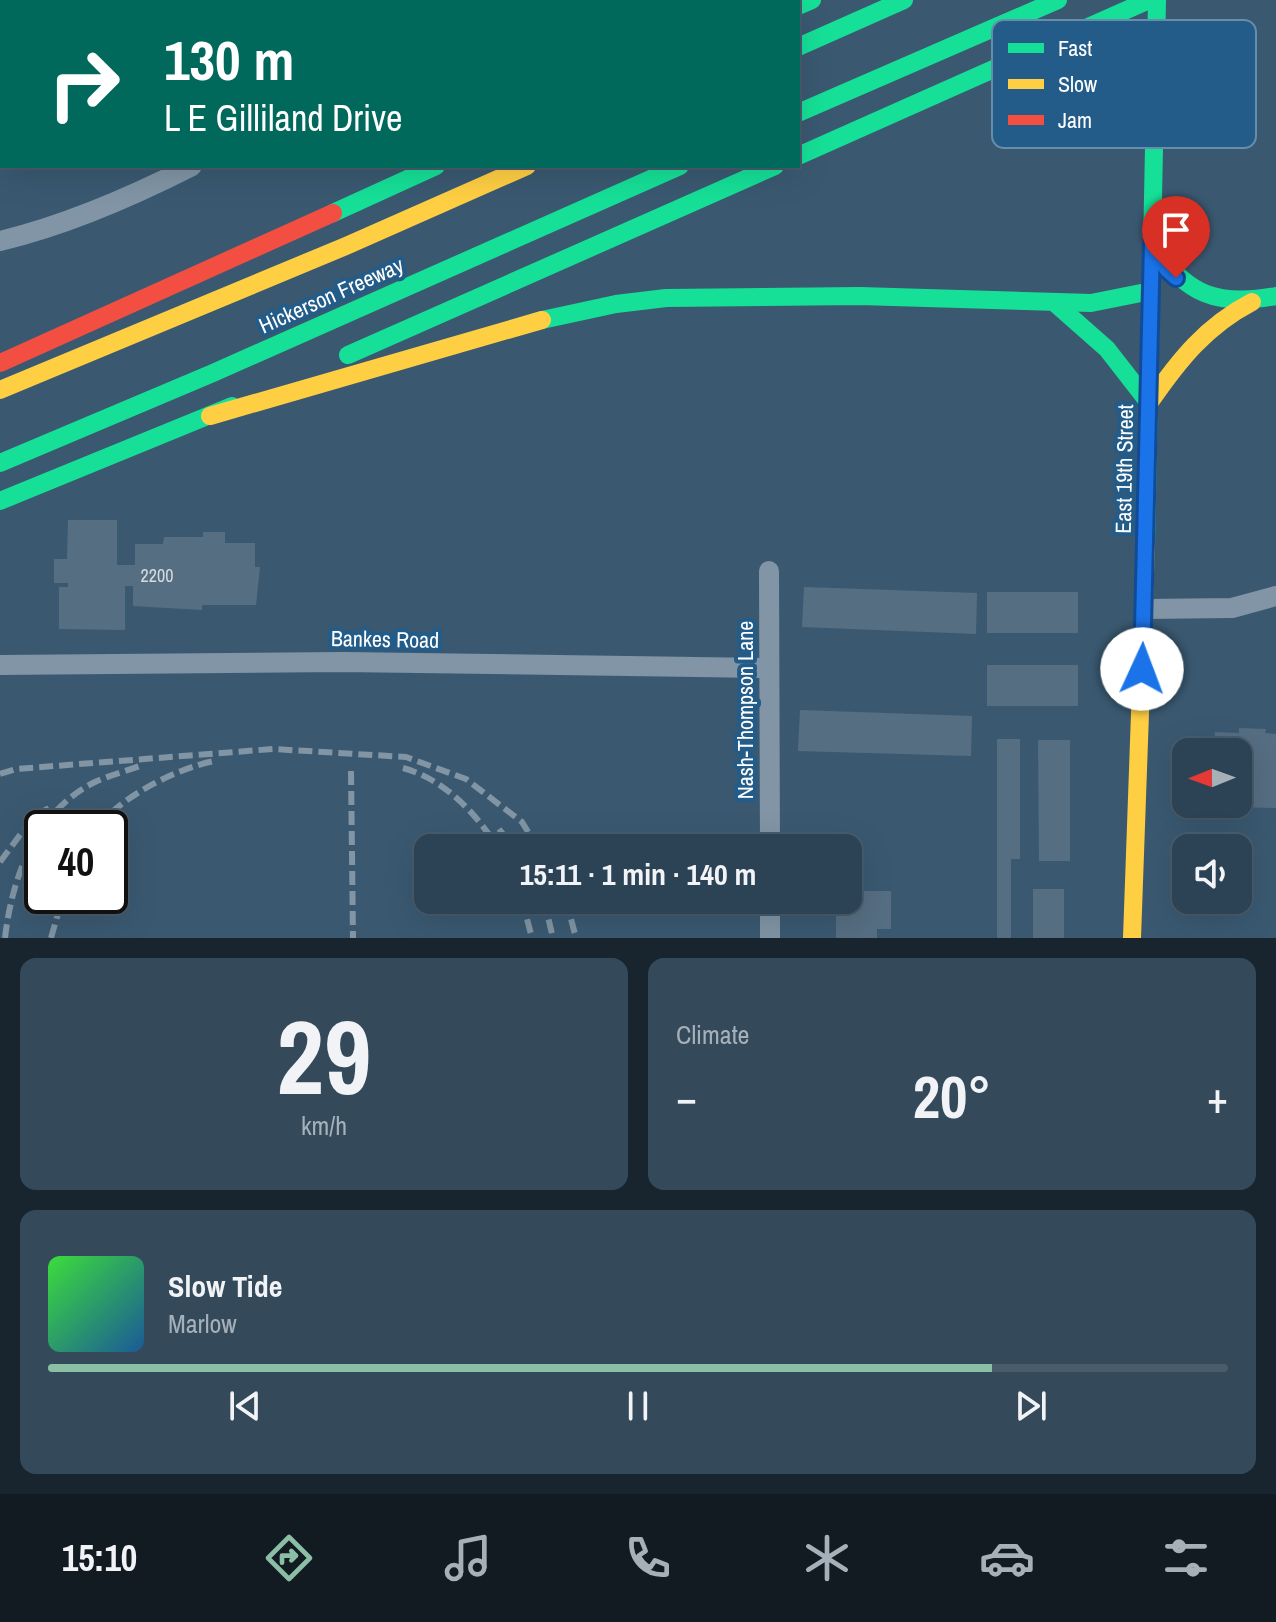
<!DOCTYPE html>
<html lang="en">
<head>
<meta charset="utf-8">
<style>
	:root { --surface:#2c4355; --page:#344a5b; --text:#f1f3f6; --muted:#a6b0b9; --line:#485c6c; --accent:#8abfa5 }
	body { margin:0; font-family:"Archivo Narrow",sans-serif; background:var(--page); color:var(--text); height:100vh; display:flex; flex-direction:column; font-size:30px; white-space:nowrap }
	* { box-sizing:border-box; margin:0 }
	p { font-size:26px; color:var(--muted) }
	.icon { flex:none; width:44px; height:44px; fill:none; stroke:currentColor; stroke-width:2; stroke-linecap:round; stroke-linejoin:round }
	.map { position:relative; height:938px; overflow:hidden }
	.sheet { display:flex; flex-direction:column; gap:20px; padding:20px; background:#18252f; flex:1 }
	.sheet>* { flex:none }
	.banner { position:absolute; left:0px; top:0px; width:800px; height:168px; box-shadow:0 8px 32px #0002,0 0 0 2px var(--line); background:#00695c; color:#fff; overflow:hidden }
	.needle { width:52px; rotate:269deg }
	.fabs { position:absolute; left:1172px; top:738px; display:grid; gap:16px }
	.fabs a { display:grid; place-items:center; width:80px; height:80px; border-radius:16px; background:var(--surface); box-shadow:0 8px 32px #0002,0 0 0 2px var(--line); font-size:40px }
	.speed { position:absolute; left:24px; top:810px; display:flex; gap:16px; font-size:40px; font-weight:700; text-align:center }
	.speed>* { display:grid; place-content:center; width:104px; height:104px; border-radius:50%; background:var(--surface); box-shadow:0 8px 32px #0002,0 0 0 2px var(--line); line-height:1 }
	.speed .limit { border:4px solid #111; border-radius:12px; background:#fff; color:#111 }
	.pin { position:absolute; display:grid; place-items:center; width:68px; height:68px; color:#fff; margin:-82px -34px; border-radius:50% 50% 50% 0; rotate:-45deg; box-shadow:0 0 8px #0007 }
	.pin .icon { rotate:45deg }
	.me { position:absolute; width:88px; margin:-44px; rotate:2deg; stroke-linejoin:round; filter:drop-shadow(0 0 6px #0008) }
	.turn { display:flex; align-items:center; gap:28px; height:168px; padding:0 32px; font-size:36px }
	.turn .icon { width:104px; height:104px; stroke-width:2.5 }
	.turn b { display:block; font-size:56px; line-height:68px }
	.big { font-size:60px; font-weight:800; line-height:1.1 }
	.sheet .card { flex:1; display:flex; flex-direction:column; justify-content:center; gap:12px; min-width:0; padding:0 28px; border-radius:16px; background:var(--page) }
	.sheet .dial { align-items:center; gap:0 }
	.dial b { font-size:104px; line-height:1 }
	.song { display:flex; align-items:center; gap:24px }
	.cover { width:96px; height:96px; border-radius:12px; background:linear-gradient(135deg,hsl(120 70% 55%),hsl(210 70% 35%)) }
	.played { height:8px; border-radius:4px; background:linear-gradient(90deg,var(--accent) 80%,var(--line) 80%) }
	.keys { display:flex; justify-content:space-around; direction:ltr }
	.heat { display:flex; justify-content:space-between; align-items:center; font-size:44px; direction:ltr }
	.sheet .tiles { flex:1; display:grid; gap:20px; grid-template-columns:1fr 1fr }
	.card:last-child { grid-column:span 2 }
	.trip { position:absolute; left:414px; top:834px; width:448px; height:80px; border-radius:16px; background:var(--surface); box-shadow:0 8px 32px #0002,0 0 0 2px var(--line); font-weight:800; line-height:80px; text-align:center }
	.dock { display:flex; height:128px; justify-content:space-around; align-items:center; background:#121b22; color:var(--muted) }
	.dock .icon { width:56px; height:56px }
	.dock .current { color:var(--accent) }
	.dock b { font-size:36px; color:var(--text) }
	.map>svg:first-child { display:block }
	.building { fill:#566e82 }
	.lines { fill:none; stroke-linecap:round; stroke-linejoin:round }
	.street { stroke:#8195a6; stroke-width:20 }
	.fast { stroke:#16e098; stroke-width:18 }
	.slow { stroke:#ffcf43; stroke-width:18 }
	.jam { stroke:#f24e42; stroke-width:18 }
	.rail { stroke:#8195a4; stroke-width:6; stroke-dasharray:14 6; stroke-linecap:butt }
	.route-casing { stroke:#114b97; stroke-width:20 }
	.route { stroke:#1a73e8; stroke-width:14 }
	.labels { text-anchor:middle; dominant-baseline:central; stroke-width:8; stroke-linejoin:round; paint-order:stroke }
	.number-label { font-size:18px; fill:#d5dbe0 }
	.street-label { font-size:22px; fill:#fff; stroke:#235c88 }
	.key { fill:#235c88; stroke:#658dac; stroke-width:2 }
	.key-label { font-size:22px; fill:#fff }
</style>
</head>
<body>
<div class="map">
<svg width="1276" height="938" viewBox="0 0 1276 938">
	<rect width="100%" height="100%" fill="#3a5971"/>
	<g class="building">
		<path d="M68 520H117V565H135V544H163L164 537H203V532H225V543H255V567H260L256 605H202V610L133 606V586H125V630L59 629V587H68V583H54V559H67Z"/>
		<path d="M804 587 977 593 976 634 802 627Z"/>
		<rect x="987" y="592" width="91" height="41"/>
		<rect x="987" y="665" width="91" height="41"/>
		<path d="M800 710 972 716 971 756 798 751Z"/>
		<path d="M1239 728 1266 729 1265 733 1276 734V808L1238 807V752H1214L1215 732 1239 733Z"/>
		<path d="M997 739H1020V859H1011V938H997Z"/>
		<path d="M1038 740H1070V861H1039Z"/>
		<rect x="1033" y="889" width="31" height="49"/>
		<path d="M848 891H891V929H877V938H836V900H848Z"/>
	</g>
	<g class="lines">
		<g class="street">
			<path d="M422 2 424 0"/>
			<path d="M0 241C67 225 131 197 192 166"/>
			<path d="M769 571 770 848"/>
			<path d="M1145 609 1232 608 1276 596"/>
			<path d="M0 665 343 662 769 668"/>
			<path d="M770 900V938"/>
		</g>
		<g class="fast">
			<path d="M798 6 812 0"/>
			<path d="M798 47 904 0"/>
			<path d="M798 113 1058 0"/>
			<path d="M798 156 1149 0"/>
			<path d="M333 213 436 166"/>
			<path d="M1153 244C1185 295 1218 307 1276 296"/>
			<path d="M1056 304 1107 349 1149 403"/>
			<path d="M542 320 616 304 666 298 860 296 1091 303 1151 291"/>
			<path d="M348 355 775 166"/>
			<path d="M0 463 213 373 680 166"/>
			<path d="M0 501 232 406"/>
			<path d="M1146 545 1157 0"/>
		</g>
		<g class="slow">
			<path d="M0 390 346 246 527 166"/>
			<path d="M1150 402C1179 360 1206 326 1252 302"/>
			<path d="M210 416 542 320"/>
			<path d="M1132 938 1146 545"/>
		</g>
		<g class="jam">
			<path d="M615 2 616 0"/>
			<path d="M0 363 333 213"/>
		</g>
		<g class="rail">
			<path d="M403 768C444 779 476 813 498 848"/>
			<path d="M351 771 353 938"/>
			<path d="M0 774 16 769 273 749 406 757 466 779 522 822 538 848"/>
			<path d="M98 828C119 797 178 768 214 761"/>
			<path d="M499 829 514 848"/>
			<path d="M0 862 34 816 51 807"/>
			<path d="M522 900 532 938"/>
			<path d="M544 900 553 938"/>
			<path d="M566 900 576 938"/>
			<path d="M5 938C12 877 36 811 95 782 110 775 127 771 142 765"/>
			<path d="M51 938 63 896"/>
		</g>
	</g>
	<g class="lines">
		<defs>
			<path id="route" d="M1142 669 1152 243 1166 269 1176 278"/>
		</defs>
		<use href="#route" class="route-casing"/>
		<use href="#route" class="route"/>
	</g>
	<g class="labels">
		<g class="number-label">
			<text x="157" y="575">2200</text>
		</g>
		<g class="street-label">
			<text transform="translate(331 295) rotate(-24)">Hickerson Freeway</text>
			<text transform="translate(1124 469) rotate(-89)">East 19th Street</text>
			<text transform="translate(385 639) rotate(1)">Bankes Road</text>
			<text transform="translate(745 710) rotate(-90)">Nash-Thompson Lane</text>
		</g>
	</g>
	<rect x="992" y="20" width="264" height="128" rx="12" class="key"/>
	<rect x="1008" y="43" width="36" height="10" fill="#16e098"/>
	<rect x="1008" y="79" width="36" height="10" fill="#ffcf43"/>
	<rect x="1008" y="115" width="36" height="10" fill="#f24e42"/>
	<g class="key-label">
		<text x="1058" y="56">Fast</text>
		<text x="1058" y="92">Slow</text>
		<text x="1058" y="128">Jam</text>
	</g>
</svg>
<div class="fabs">
<a><svg class="needle" viewBox="-14 -14 28 28"><path d="M0-13l5 13h-10z" fill="#e53935"/><path d="M0 13l5-13h-10z" fill="#a6b0b9"/></svg></a>
<a><svg class="icon" aria-label="sound" viewBox="0 0 24 24"><path d="M4 9h4l5-4v14l-5-4H4zM17 9q2 3 0 6"/></svg></a>
</div>
<div class="speed"><div class="limit">40</div></div>
<div class="pin" style="left:1176px;top:278px;background:#d93025"><svg class="icon" aria-label="arrive" viewBox="0 0 24 24"><path d="M6 21V4h12l-3 4 3 4H6"/></svg></div>
<svg class="me" style="left:1142px;top:669px" viewBox="-20 -20 40 40"><circle r="19" fill="#fff"/><path d="M0-13L10 11 0 6-10 11z" fill="#1a73e8"/></svg>
<div class="trip">15:11 · 1 min · 140 m</div>
<div class="banner">
<div class="turn"><svg class="icon" aria-label="right" viewBox="0 0 24 24"><path d="M7 20v-9h11M14 6l5 5-5 5"/></svg><div><b>130 m</b>L E Gilliland Drive</div></div>
</div>
</div>
<section class="sheet">
<div class="tiles">
<div class="card dial"><b>29</b><p>km/h</p></div>
<div class="card"><p>Climate</p>
<div class="heat"><a>−</a><b class="big">20°</b><a>+</a></div>
</div>
<div class="card">
<div class="song"><i class="cover"></i><div><b>Slow Tide</b><p>Marlow</p></div></div>
<div class="played"></div>
<div class="keys"><svg class="icon" aria-label="previous" viewBox="0 0 24 24"><path d="M18 5L8 12l10 7zM5 5v14"/></svg><svg class="icon" aria-label="pause" viewBox="0 0 24 24"><path d="M8 5v14M16 5v14"/></svg><svg class="icon" aria-label="next" viewBox="0 0 24 24"><path d="M6 5l10 7-10 7zM19 5v14"/></svg></div>
</div>
</div>
</section>
<nav class="dock">
<b>15:10</b>
<svg class="icon current" aria-label="directions" viewBox="0 0 24 24"><path d="M12 3l9 9-9 9-9-9zM9 14v-3h6M13 9l2 2-2 2"/></svg>
<svg class="icon" aria-label="music" viewBox="0 0 24 24"><path d="M9 18V5l10-2v13"/><circle cx="6" cy="18" r="3"/><circle cx="16" cy="16" r="3"/></svg>
<svg class="icon" aria-label="phone" viewBox="0 0 24 24"><path d="M5 4h4l2 5-3 2q2 4 5 5l2-3 5 2v4C11 20 4 13 5 4z"/></svg>
<svg class="icon" aria-label="climate" viewBox="0 0 24 24"><path d="M12 3v18M4 7l16 10M4 17L20 7"/></svg>
<svg class="icon" aria-label="car" viewBox="0 0 24 24"><path d="M5 17H2v-5l4-1 3-4h7l3 4 3 1v5h-3M9 17h6M6 11h13"/><circle cx="7" cy="17" r="2"/><circle cx="17" cy="17" r="2"/></svg>
<svg class="icon" aria-label="filters" viewBox="0 0 24 24"><path d="M4 7h16M4 17h16"/><circle cx="9" cy="7" r="2"/><circle cx="15" cy="17" r="2"/></svg>
</nav>
</body>
</html>
